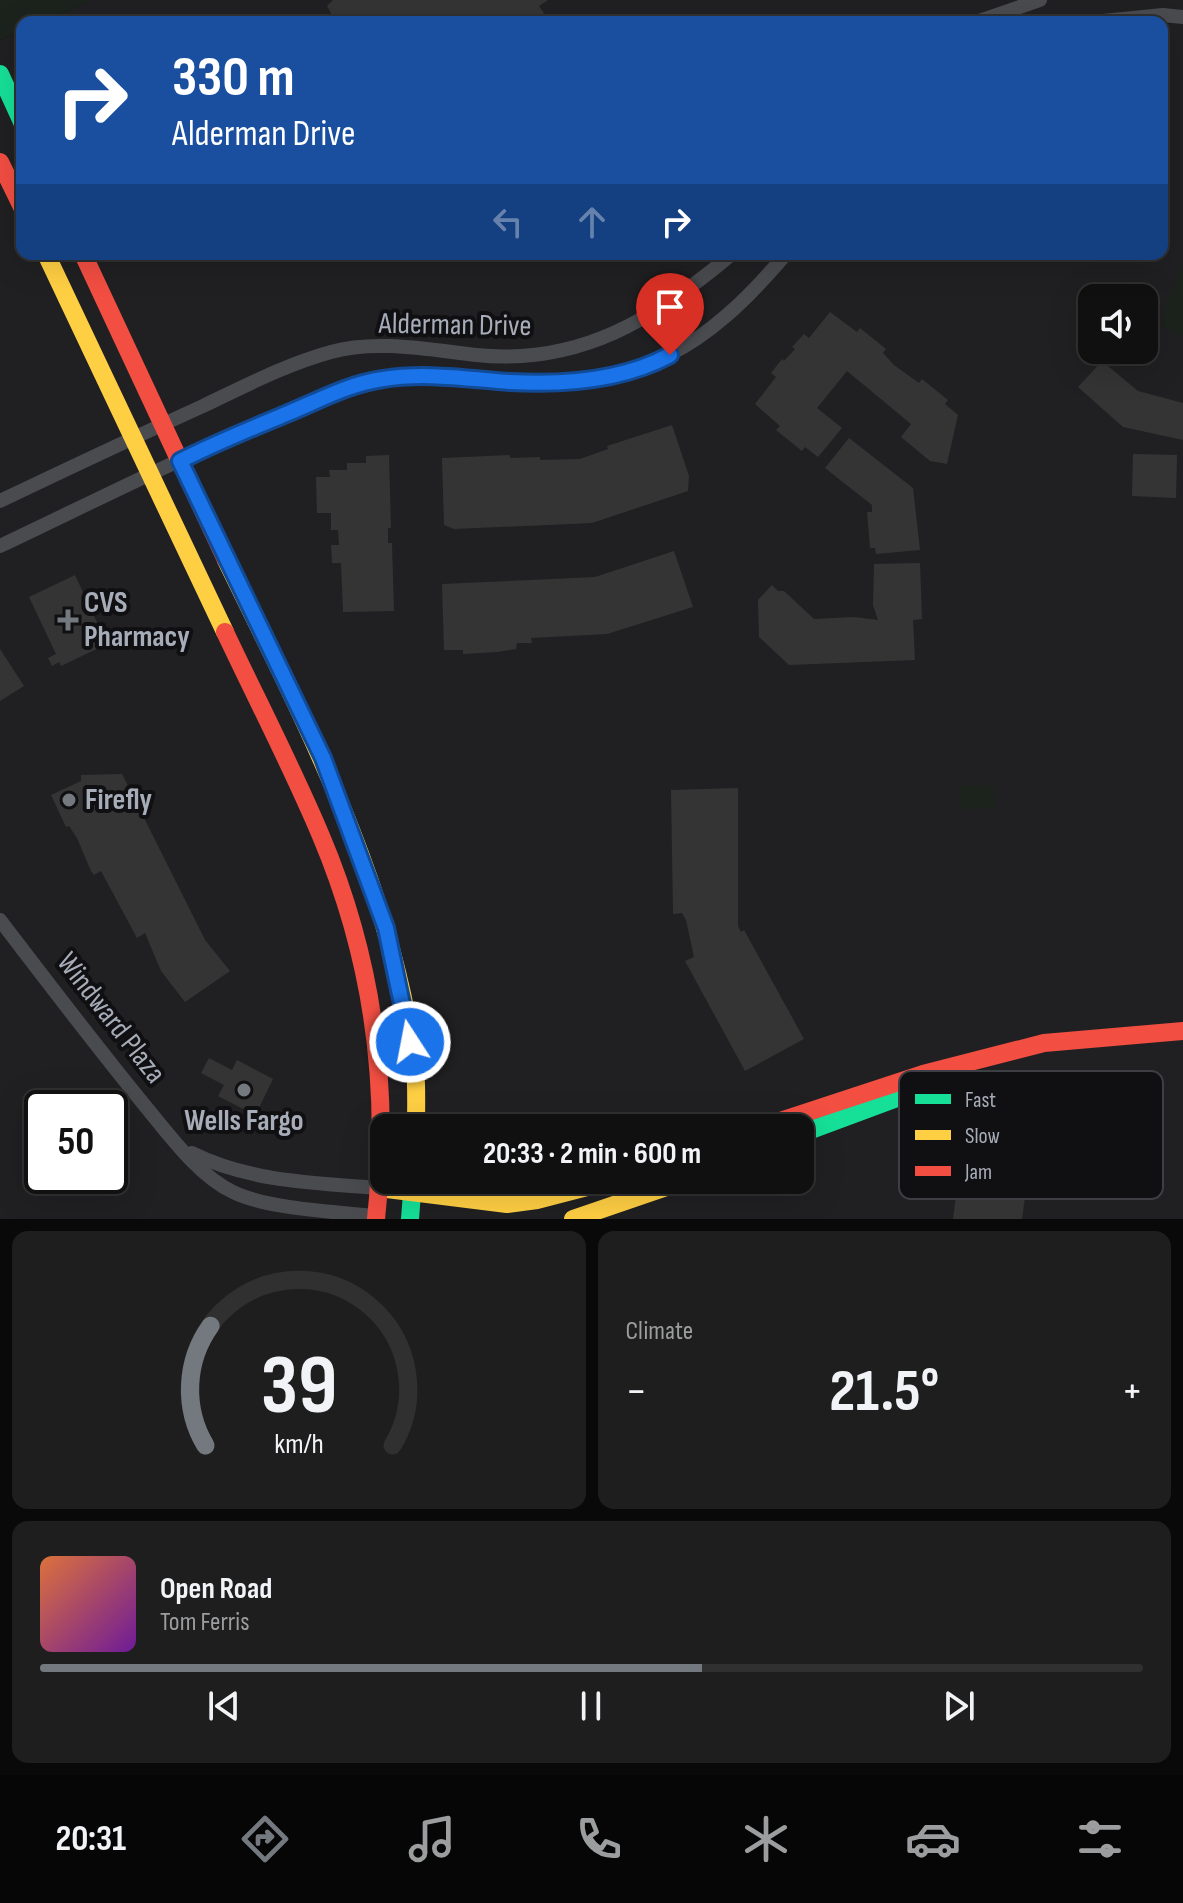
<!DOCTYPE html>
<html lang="en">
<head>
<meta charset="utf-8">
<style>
	:root { --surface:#101010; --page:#1e1e1e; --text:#f1f3f6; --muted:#9c9d9f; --line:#303030; --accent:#74787f }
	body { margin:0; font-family:"Sofia Sans Condensed",sans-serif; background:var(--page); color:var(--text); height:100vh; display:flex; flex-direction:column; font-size:30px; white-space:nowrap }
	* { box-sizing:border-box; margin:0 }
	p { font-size:26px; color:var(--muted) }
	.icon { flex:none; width:44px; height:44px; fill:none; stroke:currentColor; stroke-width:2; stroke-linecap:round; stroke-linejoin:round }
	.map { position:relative; height:1219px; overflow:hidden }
	.side { display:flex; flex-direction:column; gap:12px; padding:12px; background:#090909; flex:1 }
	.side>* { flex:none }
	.banner { position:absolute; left:16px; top:16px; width:1152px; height:244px; border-radius:16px; box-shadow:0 8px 32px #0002,0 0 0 2px var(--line); background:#1a4fa0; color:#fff; overflow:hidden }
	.fabs { position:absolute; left:1078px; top:284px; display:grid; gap:16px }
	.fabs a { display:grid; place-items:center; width:80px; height:80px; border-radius:16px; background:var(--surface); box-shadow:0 8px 32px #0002,0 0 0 2px var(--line); font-size:40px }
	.speed { position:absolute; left:24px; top:1090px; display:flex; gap:16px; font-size:40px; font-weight:700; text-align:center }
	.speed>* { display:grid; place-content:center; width:104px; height:104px; border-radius:50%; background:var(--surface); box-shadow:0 8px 32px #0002,0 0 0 2px var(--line); line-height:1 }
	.speed .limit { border:4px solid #111; border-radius:12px; background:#fff; color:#111 }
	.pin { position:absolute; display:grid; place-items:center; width:68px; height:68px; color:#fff; margin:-82px -34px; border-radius:50% 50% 50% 0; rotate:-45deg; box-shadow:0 0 8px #0007 }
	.pin .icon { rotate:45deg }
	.me { position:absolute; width:88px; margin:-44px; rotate:349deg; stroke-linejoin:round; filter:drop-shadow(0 0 6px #0008) }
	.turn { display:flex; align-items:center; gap:28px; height:168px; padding:0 24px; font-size:36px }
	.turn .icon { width:104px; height:104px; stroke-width:2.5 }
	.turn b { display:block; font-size:56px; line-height:68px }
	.lanes { display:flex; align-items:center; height:76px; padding:0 24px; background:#0003; justify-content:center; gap:40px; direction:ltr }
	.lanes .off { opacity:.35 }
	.big { font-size:60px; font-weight:700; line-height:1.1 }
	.side .widget { flex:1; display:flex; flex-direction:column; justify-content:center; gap:12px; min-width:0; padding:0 28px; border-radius:16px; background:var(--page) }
	.side .dial { align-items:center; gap:0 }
	.dial svg { height:208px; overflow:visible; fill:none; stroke:var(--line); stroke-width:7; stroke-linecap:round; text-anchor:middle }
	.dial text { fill:var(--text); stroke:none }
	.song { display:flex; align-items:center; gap:24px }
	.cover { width:96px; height:96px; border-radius:12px; background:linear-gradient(135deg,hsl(20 70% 55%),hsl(280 70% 35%)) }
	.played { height:8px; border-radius:4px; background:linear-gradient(90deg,var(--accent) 60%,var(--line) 60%) }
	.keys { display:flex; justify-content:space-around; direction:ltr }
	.heat { display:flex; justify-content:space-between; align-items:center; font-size:44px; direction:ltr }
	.side .tiles { flex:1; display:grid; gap:12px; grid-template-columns:1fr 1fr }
	.widget:last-child { grid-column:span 2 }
	.trip { position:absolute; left:370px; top:1114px; width:444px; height:80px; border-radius:16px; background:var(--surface); box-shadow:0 8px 32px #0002,0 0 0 2px var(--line); font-weight:700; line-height:80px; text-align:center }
	.tabs { display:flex; height:128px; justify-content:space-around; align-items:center; background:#060606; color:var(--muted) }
	.tabs .icon { width:56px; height:56px }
	.tabs .current { color:var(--accent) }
	.tabs b { font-size:36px; color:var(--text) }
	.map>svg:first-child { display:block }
	.built { fill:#202022; fill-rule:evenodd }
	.green { fill:#1c231d }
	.building { fill:#343435 }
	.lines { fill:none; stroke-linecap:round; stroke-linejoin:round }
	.street { stroke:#4a4b4f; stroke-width:14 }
	.fast { stroke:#16e098; stroke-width:18 }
	.slow { stroke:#ffcf43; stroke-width:18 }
	.jam { stroke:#f24e42; stroke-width:18 }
	.route-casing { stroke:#114b97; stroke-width:20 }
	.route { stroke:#1a73e8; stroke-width:14 }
	.poi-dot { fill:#74787f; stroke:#101012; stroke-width:3 }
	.labels { text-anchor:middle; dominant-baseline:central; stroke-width:8; stroke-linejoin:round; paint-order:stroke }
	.street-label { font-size:30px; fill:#a6acb8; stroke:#101012 }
	.poi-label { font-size:30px; font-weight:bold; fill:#a6acb8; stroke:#101012; text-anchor:start }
	.key { fill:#101012; stroke:#3d3f44; stroke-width:2 }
	.key-label { font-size:22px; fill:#a6acb8 }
</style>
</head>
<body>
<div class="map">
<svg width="1183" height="1219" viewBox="0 0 1183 1219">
	<rect width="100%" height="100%" fill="#161616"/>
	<path class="built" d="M91 0H1183V1219H0V40L22 31V254H1162V22H41ZM1092 298H1144V350H1092ZM42 1108H110V1176H42ZM384 1128H800V1180H384Z"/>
	<g class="green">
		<path d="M0 0H91L41 22H22V31L0 40Z"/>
		<path d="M1183 259V336L1162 327 1166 301 1182 269Z"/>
		<path d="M994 785 995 808 961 809 960 786Z"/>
	</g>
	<g class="building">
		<path d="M333 0H548L539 6 544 13 533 22H336L327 6Z"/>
		<path d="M830 312 857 332 860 328 886 349 883 353 894 365 919 383 922 379 948 400 945 404 958 415 947 464 930 461 901 437 911 424 847 371 817 408 842 428 818 457 805 447 802 451 776 430 780 426 755 404 776 377 771 373 782 359 784 361 795 349 792 347 804 334 809 338Z"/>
		<path d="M1102 361 1138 391 1183 403V440L1123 427 1078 387Z"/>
		<path d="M672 425 689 476 688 491 592 523 454 529 444 525 442 458 510 455V458L540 457V460L580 459 608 449 607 446Z"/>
		<path d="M849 438 913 488 920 550 876 554 875 548H870L867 512H872V505L825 468Z"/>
		<path d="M1133 454 1177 455 1176 498 1132 496Z"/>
		<path d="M389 455 391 528H388V543H392L394 611 343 612 341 563H332L331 545H339L338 530H331V513H317L316 477H330L329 470H347V463H366V456Z"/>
		<path d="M674 551 693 607 607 634 531 638 532 643H517L516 649 497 652 463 654V650H444L442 584 595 577Z"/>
		<path d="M920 563 922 619 913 620 915 660 789 665 759 637 758 600 772 585 778 591H784L814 619 854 617 878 620 873 605 874 564Z"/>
		<path d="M75 575 107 644 61 666 59 662 52 666 48 658 56 654 29 597Z"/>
		<path d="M0 649 24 686 0 701Z"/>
		<path d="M122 774 205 940 230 971 185 1002 161 971 145 933 137 938 101 871 94 875 91 871 77 838 69 826 66 827 51 795 81 781V775Z"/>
		<path d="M738 788V926L741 932 744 930 804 1039 745 1071 685 961 694 957 686 920 682 913 673 914 671 790Z"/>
		<path d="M209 1058 232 1070 237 1060 273 1079 259 1108 247 1111 218 1096 224 1085 201 1073Z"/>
		<path d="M962 1151 1030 1160 1022 1219H953Z"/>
	</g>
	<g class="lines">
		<g class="street">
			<path d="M976 22 1040 0"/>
			<path d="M1093 22 1163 15 1183 17"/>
			<path d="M0 501C67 469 135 437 203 406 245 386 287 364 331 352 376 339 431 350 476 355 580 366 656 318 732 254"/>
			<path d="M0 546C95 501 189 453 286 414 302 407 318 397 335 392 369 382 401 376 436 376 462 376 488 382 515 382 644 385 703 351 786 254"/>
			<path d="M0 920C48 983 96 1046 146 1107 170 1136 199 1176 233 1192 267 1209 337 1212 376 1216"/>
			<path d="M192 1153C250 1182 316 1183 379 1188"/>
		</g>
		<g class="fast">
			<path d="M0 74 22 122"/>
			<path d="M800 1134 948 1079"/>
			<path d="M410 1219 413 1180"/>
		</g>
		<g class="slow">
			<path d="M46 254 225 632"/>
			<path d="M226 560C305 722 392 886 415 1067 417 1087 416 1108 416 1128"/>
			<path d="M379 1188 507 1204 537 1200 614 1180"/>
			<path d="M573 1219 687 1180"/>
		</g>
		<g class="jam">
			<path d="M0 162 22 207"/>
			<path d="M83 254 226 560"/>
			<path d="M225 632C257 700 292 767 321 836 373 959 390 1088 376 1219"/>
			<path d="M759 1128 923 1074 1044 1043 1183 1031"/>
		</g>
	</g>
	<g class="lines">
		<defs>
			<path id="route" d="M410 1042 386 928 323 758 180 461C215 443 250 429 286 414 318 401 348 384 383 379 425 372 468 379 510 382 564 385 622 381 670 355"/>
		</defs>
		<use href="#route" class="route-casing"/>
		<use href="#route" class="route"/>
	</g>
	<g class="poi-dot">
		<path d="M64 608h8v8h8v8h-8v8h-8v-8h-8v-8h8z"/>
		<circle cx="69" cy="800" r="8"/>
		<circle cx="244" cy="1090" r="8"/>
	</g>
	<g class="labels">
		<g class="street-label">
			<text transform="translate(455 325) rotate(1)">Alderman Drive</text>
			<text transform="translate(111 1018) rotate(52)">Windward Plaza</text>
		</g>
		<g class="poi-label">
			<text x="84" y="603">CVS<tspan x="84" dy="34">Pharmacy</tspan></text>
			<text x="85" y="800">Firefly</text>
			<text x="244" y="1121" text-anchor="middle">Wells Fargo</text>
		</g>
	</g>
	<rect x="899" y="1071" width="264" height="128" rx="12" class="key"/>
	<rect x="915" y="1094" width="36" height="10" fill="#16e098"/>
	<rect x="915" y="1130" width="36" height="10" fill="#ffcf43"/>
	<rect x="915" y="1166" width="36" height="10" fill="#f24e42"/>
	<g class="key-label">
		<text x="965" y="1107">Fast</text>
		<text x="965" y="1143">Slow</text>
		<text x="965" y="1179">Jam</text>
	</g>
</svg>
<div class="fabs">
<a><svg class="icon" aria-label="sound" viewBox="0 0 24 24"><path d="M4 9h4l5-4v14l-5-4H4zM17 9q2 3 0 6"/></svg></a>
</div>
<div class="speed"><div class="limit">50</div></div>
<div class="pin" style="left:670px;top:355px;background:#d93025"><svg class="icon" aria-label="arrive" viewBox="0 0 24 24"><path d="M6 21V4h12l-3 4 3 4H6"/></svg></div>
<svg class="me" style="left:410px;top:1042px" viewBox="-20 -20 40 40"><circle r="17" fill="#1a73e8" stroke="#fff" stroke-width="3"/><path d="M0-11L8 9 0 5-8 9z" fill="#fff"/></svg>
<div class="trip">20:33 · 2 min · 600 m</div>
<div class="banner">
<div class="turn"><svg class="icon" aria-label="right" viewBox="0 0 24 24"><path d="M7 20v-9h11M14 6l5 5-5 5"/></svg><div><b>330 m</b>Alderman Drive</div></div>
<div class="lanes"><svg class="icon off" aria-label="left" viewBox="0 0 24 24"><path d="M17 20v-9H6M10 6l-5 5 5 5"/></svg><svg class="icon off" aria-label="ahead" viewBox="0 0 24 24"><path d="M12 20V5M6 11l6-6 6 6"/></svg><svg class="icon" aria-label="right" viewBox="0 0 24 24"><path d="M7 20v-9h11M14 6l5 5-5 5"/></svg></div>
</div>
</div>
<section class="side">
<div class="tiles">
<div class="widget dial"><svg viewBox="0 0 100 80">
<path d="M14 69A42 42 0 1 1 86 69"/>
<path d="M14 69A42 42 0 0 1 16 23" stroke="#74787f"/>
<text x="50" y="56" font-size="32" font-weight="700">39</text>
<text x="50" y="72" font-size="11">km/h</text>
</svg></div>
<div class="widget"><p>Climate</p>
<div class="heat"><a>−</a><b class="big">21.5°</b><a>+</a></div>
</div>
<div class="widget">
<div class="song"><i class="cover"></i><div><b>Open Road</b><p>Tom Ferris</p></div></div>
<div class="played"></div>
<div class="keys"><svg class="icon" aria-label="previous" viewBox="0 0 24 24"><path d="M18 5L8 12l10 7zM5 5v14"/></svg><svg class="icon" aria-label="pause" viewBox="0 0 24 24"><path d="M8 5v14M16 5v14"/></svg><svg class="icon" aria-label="next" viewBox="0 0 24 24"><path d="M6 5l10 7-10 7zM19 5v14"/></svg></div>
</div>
</div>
</section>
<nav class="tabs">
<b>20:31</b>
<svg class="icon current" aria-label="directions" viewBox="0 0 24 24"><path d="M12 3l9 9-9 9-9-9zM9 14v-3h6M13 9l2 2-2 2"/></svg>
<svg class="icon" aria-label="music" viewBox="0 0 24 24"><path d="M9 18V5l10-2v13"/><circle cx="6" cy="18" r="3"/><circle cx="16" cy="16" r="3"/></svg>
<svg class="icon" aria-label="phone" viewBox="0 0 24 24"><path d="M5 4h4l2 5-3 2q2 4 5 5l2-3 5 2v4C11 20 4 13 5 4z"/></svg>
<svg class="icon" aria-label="climate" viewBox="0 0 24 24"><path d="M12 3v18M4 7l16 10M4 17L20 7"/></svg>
<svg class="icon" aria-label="car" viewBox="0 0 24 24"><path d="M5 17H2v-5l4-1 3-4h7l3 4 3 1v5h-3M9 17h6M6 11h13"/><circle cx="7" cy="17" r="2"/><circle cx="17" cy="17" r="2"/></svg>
<svg class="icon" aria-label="filters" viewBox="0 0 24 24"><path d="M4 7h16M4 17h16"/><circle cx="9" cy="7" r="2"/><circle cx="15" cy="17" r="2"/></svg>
</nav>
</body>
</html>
